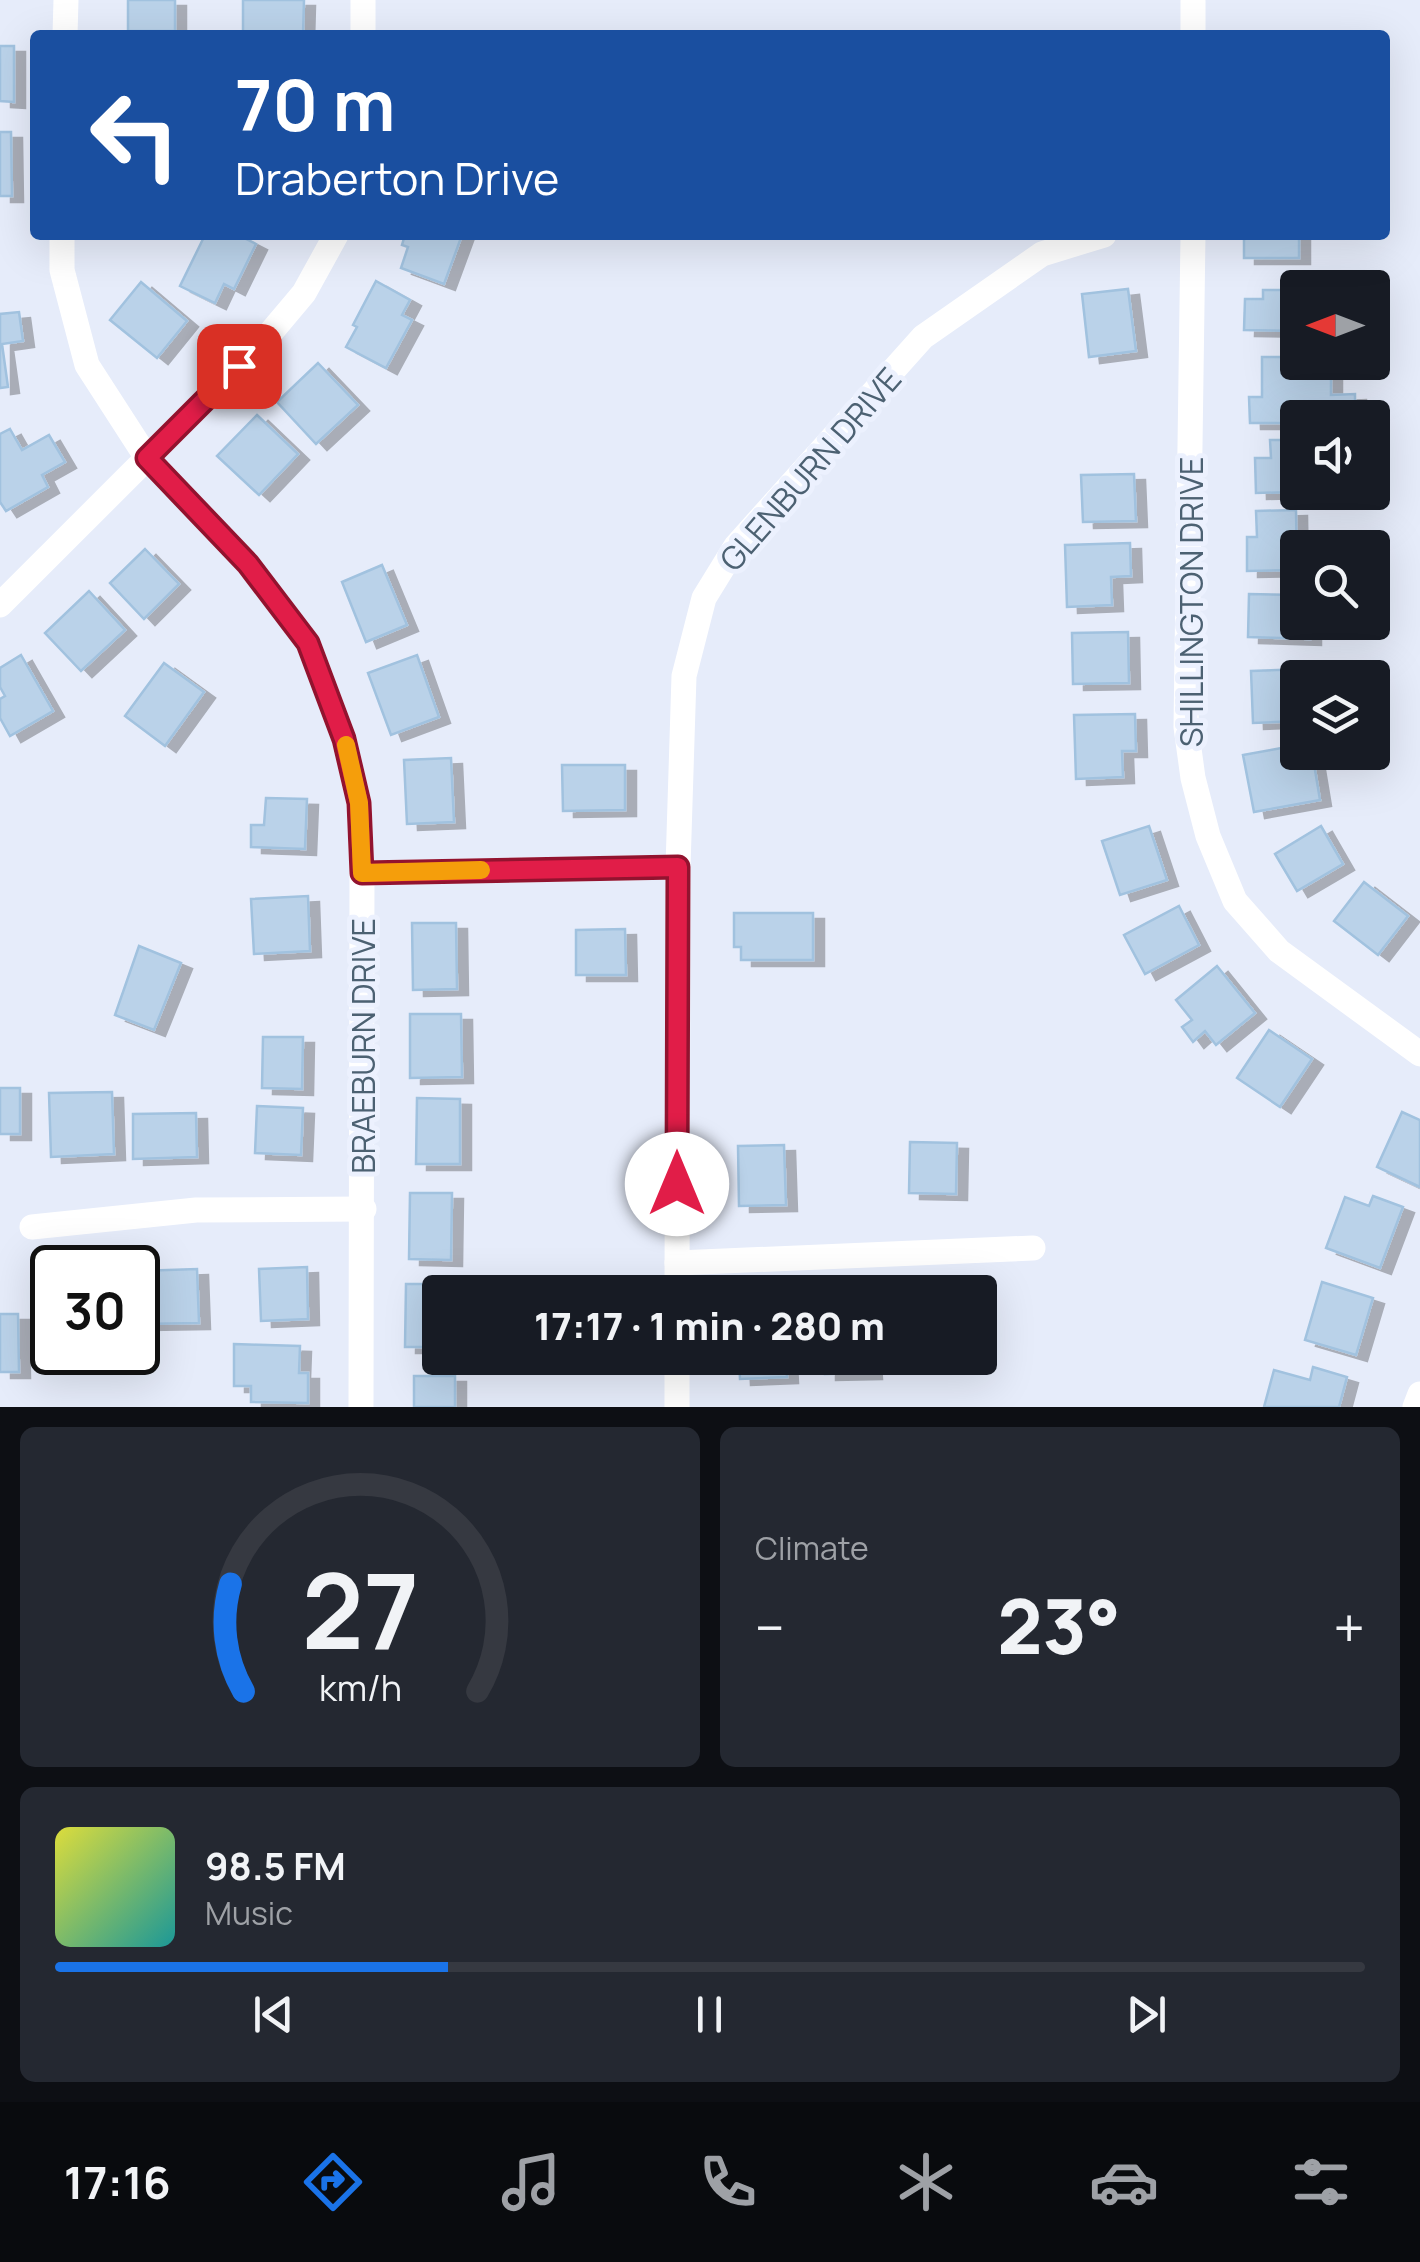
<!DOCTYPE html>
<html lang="en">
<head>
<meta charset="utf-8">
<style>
	:root { --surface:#171b24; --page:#242831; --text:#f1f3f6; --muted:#9ea1a6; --line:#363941; --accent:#1a73e8 }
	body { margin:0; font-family:Manrope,sans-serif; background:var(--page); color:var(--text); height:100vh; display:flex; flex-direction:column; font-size:38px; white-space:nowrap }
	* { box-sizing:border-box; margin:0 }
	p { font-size:32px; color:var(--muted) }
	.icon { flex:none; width:55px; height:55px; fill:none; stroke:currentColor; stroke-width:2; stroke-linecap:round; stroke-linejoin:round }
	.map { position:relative; height:1407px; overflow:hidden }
	.details { display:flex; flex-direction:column; gap:20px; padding:20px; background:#0d0f14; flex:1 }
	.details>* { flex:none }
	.guide { position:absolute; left:30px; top:30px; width:1360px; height:210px; border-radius:10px; box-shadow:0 10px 40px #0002; background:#1a4fa0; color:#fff; overflow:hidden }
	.needle { width:65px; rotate:270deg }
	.tools { position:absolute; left:1280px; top:270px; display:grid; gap:20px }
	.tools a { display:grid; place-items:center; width:110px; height:110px; border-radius:10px; background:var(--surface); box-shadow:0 10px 40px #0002; font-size:50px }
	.speed { position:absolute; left:30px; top:1245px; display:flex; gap:20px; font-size:50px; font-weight:700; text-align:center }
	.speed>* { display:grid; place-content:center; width:130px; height:130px; border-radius:50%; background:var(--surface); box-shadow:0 10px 40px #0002; line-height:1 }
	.speed .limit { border:5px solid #111; border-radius:15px; background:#fff; color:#111 }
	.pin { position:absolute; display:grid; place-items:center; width:85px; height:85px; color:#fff; margin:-42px; border-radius:20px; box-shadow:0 5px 15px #0006 }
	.me { position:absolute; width:110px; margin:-55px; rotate:0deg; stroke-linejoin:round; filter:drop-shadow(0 0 8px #0008) }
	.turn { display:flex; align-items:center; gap:35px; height:210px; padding:0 40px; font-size:45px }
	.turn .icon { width:130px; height:130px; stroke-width:2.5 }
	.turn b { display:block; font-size:70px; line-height:85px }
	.big { font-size:75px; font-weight:800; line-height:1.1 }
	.details .widget { flex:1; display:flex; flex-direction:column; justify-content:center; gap:15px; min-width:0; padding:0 35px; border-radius:15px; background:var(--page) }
	.details .dial { align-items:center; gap:0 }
	.dial svg { height:260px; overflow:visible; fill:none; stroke:var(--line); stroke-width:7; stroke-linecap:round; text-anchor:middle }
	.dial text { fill:var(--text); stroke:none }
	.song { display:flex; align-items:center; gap:30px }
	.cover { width:120px; height:120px; border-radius:15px; background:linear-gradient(135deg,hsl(60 70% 55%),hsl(180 70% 35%)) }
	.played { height:10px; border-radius:5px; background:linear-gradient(90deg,var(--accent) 30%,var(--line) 30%) }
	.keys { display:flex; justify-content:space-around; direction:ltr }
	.heat { display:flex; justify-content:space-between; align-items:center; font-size:55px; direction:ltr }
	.details .tiles { flex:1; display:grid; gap:20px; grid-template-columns:1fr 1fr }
	.widget:last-child { grid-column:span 2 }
	.trip { position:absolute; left:422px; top:1275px; width:575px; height:100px; border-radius:10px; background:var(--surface); box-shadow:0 10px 40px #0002; font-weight:800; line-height:100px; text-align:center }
	.menu { display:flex; height:160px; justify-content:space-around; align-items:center; background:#090b0e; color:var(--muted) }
	.menu .icon { width:70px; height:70px }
	.menu .current { color:var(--accent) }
	.menu b { font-size:45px; color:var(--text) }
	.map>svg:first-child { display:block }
	.building { fill:#bad2e9; stroke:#a1c2df; stroke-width:2.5; filter:url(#shadow) }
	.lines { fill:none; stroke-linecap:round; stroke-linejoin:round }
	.street { stroke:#fff; stroke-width:25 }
	.route-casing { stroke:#92132f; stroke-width:25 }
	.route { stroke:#e11d48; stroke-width:18 }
	.slow { stroke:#f59e0b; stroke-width:18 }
	.labels { text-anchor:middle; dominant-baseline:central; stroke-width:10; stroke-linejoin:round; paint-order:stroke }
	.street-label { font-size:32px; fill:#4c6172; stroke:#ecf1fe }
</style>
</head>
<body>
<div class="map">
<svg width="1420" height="1407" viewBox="0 0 1420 1407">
	<defs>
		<filter id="shadow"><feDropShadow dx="11" dy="6" stdDeviation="0" flood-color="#0004"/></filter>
	</defs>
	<rect width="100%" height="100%" fill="#e6ecfa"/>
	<g class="building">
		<rect x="128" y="0" width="47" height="31"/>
		<path d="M243 0H304L303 35H243Z"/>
		<path d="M0 46H14V102L0 101Z"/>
		<path d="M0 132H11L12 196H0Z"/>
		<path d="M205 235H238L256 244 234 289 224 284 215 303 180 286Z"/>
		<path d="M405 235H462L444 284 401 268 408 247 402 245Z"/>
		<rect x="1244" y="235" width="55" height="23"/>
		<path d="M376 281 410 300 402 315 412 320 386 368 346 347 357 327 353 325Z"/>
		<path d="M141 282 187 321 157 358 110 320Z"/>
		<path d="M1128 289 1136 351 1089 357 1082 294Z"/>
		<path d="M1263 290H1298V331L1244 330 1245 299H1263Z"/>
		<path d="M19 312 23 341 2 344 8 387 0 388V314Z"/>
		<path d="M1262 357H1298V362H1331V395L1355 394V418H1298V423H1250L1249 397H1262Z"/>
		<path d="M318 363 358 405 316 444 277 402Z"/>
		<path d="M257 415 298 454 259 495 217 456Z"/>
		<path d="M10 429 22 450 49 435 65 462 42 475 48 487 6 511 0 502V434Z"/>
		<path d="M1270 440H1298V492L1256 493 1255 458H1271Z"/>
		<path d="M1134 474 1136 521 1083 522 1081 475Z"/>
		<path d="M1296 510 1297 570 1247 571V537H1257L1256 511Z"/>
		<path d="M1130 543 1131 576 1111 577 1112 605 1067 607 1065 545Z"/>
		<path d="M145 549 179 584 144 619 110 583Z"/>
		<path d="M382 565 407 625 366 642 342 582Z"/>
		<path d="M89 591 125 630 81 671 45 633Z"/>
		<path d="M1249 594 1298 595V622H1310V639L1248 637Z"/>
		<path d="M1128 632 1129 683 1073 684 1072 633Z"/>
		<path d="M21 655 53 711 10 736 0 718V699L5 696 0 687V668Z"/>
		<path d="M417 655 439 717 391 735 368 673Z"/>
		<path d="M164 663 204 692 165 746 125 716Z"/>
		<path d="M1302 669V678H1298V721L1253 723 1251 671Z"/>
		<path d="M1135 714 1136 751H1122L1123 777 1076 779 1074 715Z"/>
		<path d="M1298 745V752H1312L1320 800 1254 812 1243 755Z"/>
		<path d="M451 758 454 822 407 824 404 760Z"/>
		<path d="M562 765H625V810L563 811Z"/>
		<path d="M266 798 307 799 305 849 251 847V825H264Z"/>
		<path d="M1149 826 1167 880 1120 895 1102 841Z"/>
		<path d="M1321 826 1343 864 1297 891 1275 854Z"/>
		<path d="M1364 882 1408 916 1378 955 1334 921Z"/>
		<path d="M308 896 310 951 254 954 251 899Z"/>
		<path d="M1179 906 1199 945 1145 974 1124 935Z"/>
		<path d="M734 913H813V960H741V947H734Z"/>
		<path d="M412 923H456L457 989 413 990Z"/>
		<path d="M625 929 626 975H576V930Z"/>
		<path d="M139 946 181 963 154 1030 115 1015Z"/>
		<path d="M1217 966 1255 1013 1216 1045 1205 1031 1193 1042 1182 1027 1192 1020 1176 1000Z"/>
		<path d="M410 1014H461L462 1077 410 1078Z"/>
		<path d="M1269 1030 1312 1059 1280 1107 1237 1078Z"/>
		<path d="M263 1037H303L302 1089 262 1088Z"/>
		<rect x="0" y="1088" width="20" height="46"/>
		<path d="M112 1092 114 1154 51 1157 49 1093Z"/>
		<path d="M417 1098 460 1099V1164H416Z"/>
		<path d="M257 1106 303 1108 301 1155 255 1153Z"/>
		<path d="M1402 1112 1420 1120V1187L1377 1167Z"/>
		<path d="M196 1113 197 1157 133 1159V1114Z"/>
		<path d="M910 1142 957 1143 956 1194 909 1193Z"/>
		<path d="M784 1145 786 1205 739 1206 738 1146Z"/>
		<path d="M410 1193H452L451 1260 409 1259Z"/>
		<path d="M1373 1196 1403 1207 1380 1268 1326 1248 1345 1197 1369 1206Z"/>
		<path d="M307 1267 308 1319 261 1321 259 1269Z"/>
		<path d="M197 1269 199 1323 139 1324 138 1271Z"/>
		<path d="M1322 1282 1373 1298 1356 1355 1305 1340Z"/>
		<path d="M406 1284H452V1292H440V1347H405Z"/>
		<path d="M0 1314H18L19 1372H0Z"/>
		<path d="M234 1344 300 1346 299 1373H308V1403L251 1402V1386H234Z"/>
		<path d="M739 1358H786L787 1377 740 1379Z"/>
		<path d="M825 1358H870L871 1373 825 1374Z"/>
		<path d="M1313 1367 1347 1377 1339 1407H1264L1274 1370 1310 1380Z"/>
		<rect x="414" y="1376" width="41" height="31"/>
	</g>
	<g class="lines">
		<g class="street">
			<path d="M363 0V35"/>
			<path d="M1193 1V35"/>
			<path d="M65 35 66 0"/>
			<path d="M62 235V270L87 365 147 458 248 564 308 643 344 739 359 803 362 873 361 1407"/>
			<path d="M1193 235 1186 727 1193 778 1208 836 1235 901 1279 951 1420 1054"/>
			<path d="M0 605 262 343 304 293 336 235"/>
			<path d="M362 873 678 867"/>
			<path d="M32 1227 196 1210 364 1209"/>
			<path d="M677 1263 1033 1248"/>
			<path d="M677 1292 678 867 684 676 704 598 736 546 923 337 1042 254 1104 235"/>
			<path d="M677 1407V1358"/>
			<path d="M1415 1407 1420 1394"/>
		</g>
	</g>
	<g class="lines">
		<defs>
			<path id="route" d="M239 366 147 458 248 564 308 643 344 739 359 803 362 873 678 867 677 1184"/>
		</defs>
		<use href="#route" class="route-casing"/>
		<use href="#route" class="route"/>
		<path class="slow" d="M346 745 359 803 362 873 481 870"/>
	</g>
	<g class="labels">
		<g class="street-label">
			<text transform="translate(810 469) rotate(-49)">GLENBURN DRIVE</text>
			<text transform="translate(1191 602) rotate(-90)">SHILLINGTON DRIVE</text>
			<text transform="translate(363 1046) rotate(-90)">BRAEBURN DRIVE</text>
		</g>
	</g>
</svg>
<div class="tools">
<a><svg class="needle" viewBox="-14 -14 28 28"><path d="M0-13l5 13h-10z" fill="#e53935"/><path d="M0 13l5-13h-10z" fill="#9ea1a6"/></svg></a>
<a><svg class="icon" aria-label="sound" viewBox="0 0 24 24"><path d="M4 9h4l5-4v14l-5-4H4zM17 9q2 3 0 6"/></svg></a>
<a><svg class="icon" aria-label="search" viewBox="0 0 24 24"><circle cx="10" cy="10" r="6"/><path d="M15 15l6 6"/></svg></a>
<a><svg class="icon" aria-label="layers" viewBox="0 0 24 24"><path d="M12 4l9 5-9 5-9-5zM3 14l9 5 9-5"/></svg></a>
</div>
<div class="speed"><div class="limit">30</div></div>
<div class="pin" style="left:239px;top:366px;background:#d93025"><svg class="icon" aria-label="arrive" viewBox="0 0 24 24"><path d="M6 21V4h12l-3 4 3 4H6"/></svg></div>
<svg class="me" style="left:677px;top:1184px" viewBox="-20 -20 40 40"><circle r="19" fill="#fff"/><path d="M0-13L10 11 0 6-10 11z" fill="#e11d48"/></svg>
<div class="trip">17:17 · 1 min · 280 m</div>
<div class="guide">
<div class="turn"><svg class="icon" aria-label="left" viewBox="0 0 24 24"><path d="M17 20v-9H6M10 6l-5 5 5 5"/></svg><div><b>70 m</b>Draberton Drive</div></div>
</div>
</div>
<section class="details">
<div class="tiles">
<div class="widget dial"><svg viewBox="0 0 100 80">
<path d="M14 69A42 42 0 1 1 86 69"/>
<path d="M14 69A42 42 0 0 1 10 36" stroke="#1a73e8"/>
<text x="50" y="56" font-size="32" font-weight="700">27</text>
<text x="50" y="72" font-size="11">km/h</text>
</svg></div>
<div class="widget"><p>Climate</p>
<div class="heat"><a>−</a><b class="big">23°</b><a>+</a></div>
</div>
<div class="widget">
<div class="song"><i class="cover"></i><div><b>98.5 FM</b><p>Music</p></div></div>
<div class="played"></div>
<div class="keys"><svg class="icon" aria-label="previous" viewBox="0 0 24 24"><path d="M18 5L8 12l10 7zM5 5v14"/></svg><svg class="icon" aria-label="pause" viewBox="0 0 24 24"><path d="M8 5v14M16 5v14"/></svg><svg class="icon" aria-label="next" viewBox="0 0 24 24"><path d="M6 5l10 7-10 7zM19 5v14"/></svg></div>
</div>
</div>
</section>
<nav class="menu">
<b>17:16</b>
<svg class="icon current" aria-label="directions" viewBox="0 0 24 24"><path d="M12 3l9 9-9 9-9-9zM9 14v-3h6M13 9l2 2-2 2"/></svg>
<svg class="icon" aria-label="music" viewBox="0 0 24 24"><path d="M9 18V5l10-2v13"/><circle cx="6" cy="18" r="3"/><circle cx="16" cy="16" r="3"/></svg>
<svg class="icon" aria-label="phone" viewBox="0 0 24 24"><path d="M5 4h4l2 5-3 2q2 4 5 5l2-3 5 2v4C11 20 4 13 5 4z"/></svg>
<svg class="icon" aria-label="climate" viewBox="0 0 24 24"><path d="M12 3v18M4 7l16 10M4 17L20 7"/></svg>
<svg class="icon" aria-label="car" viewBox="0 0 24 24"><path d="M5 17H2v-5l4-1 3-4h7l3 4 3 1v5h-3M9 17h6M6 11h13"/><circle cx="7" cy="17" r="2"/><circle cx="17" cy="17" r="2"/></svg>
<svg class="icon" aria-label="filters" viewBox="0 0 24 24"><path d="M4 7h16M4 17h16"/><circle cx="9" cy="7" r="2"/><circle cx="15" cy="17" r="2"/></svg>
</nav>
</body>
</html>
